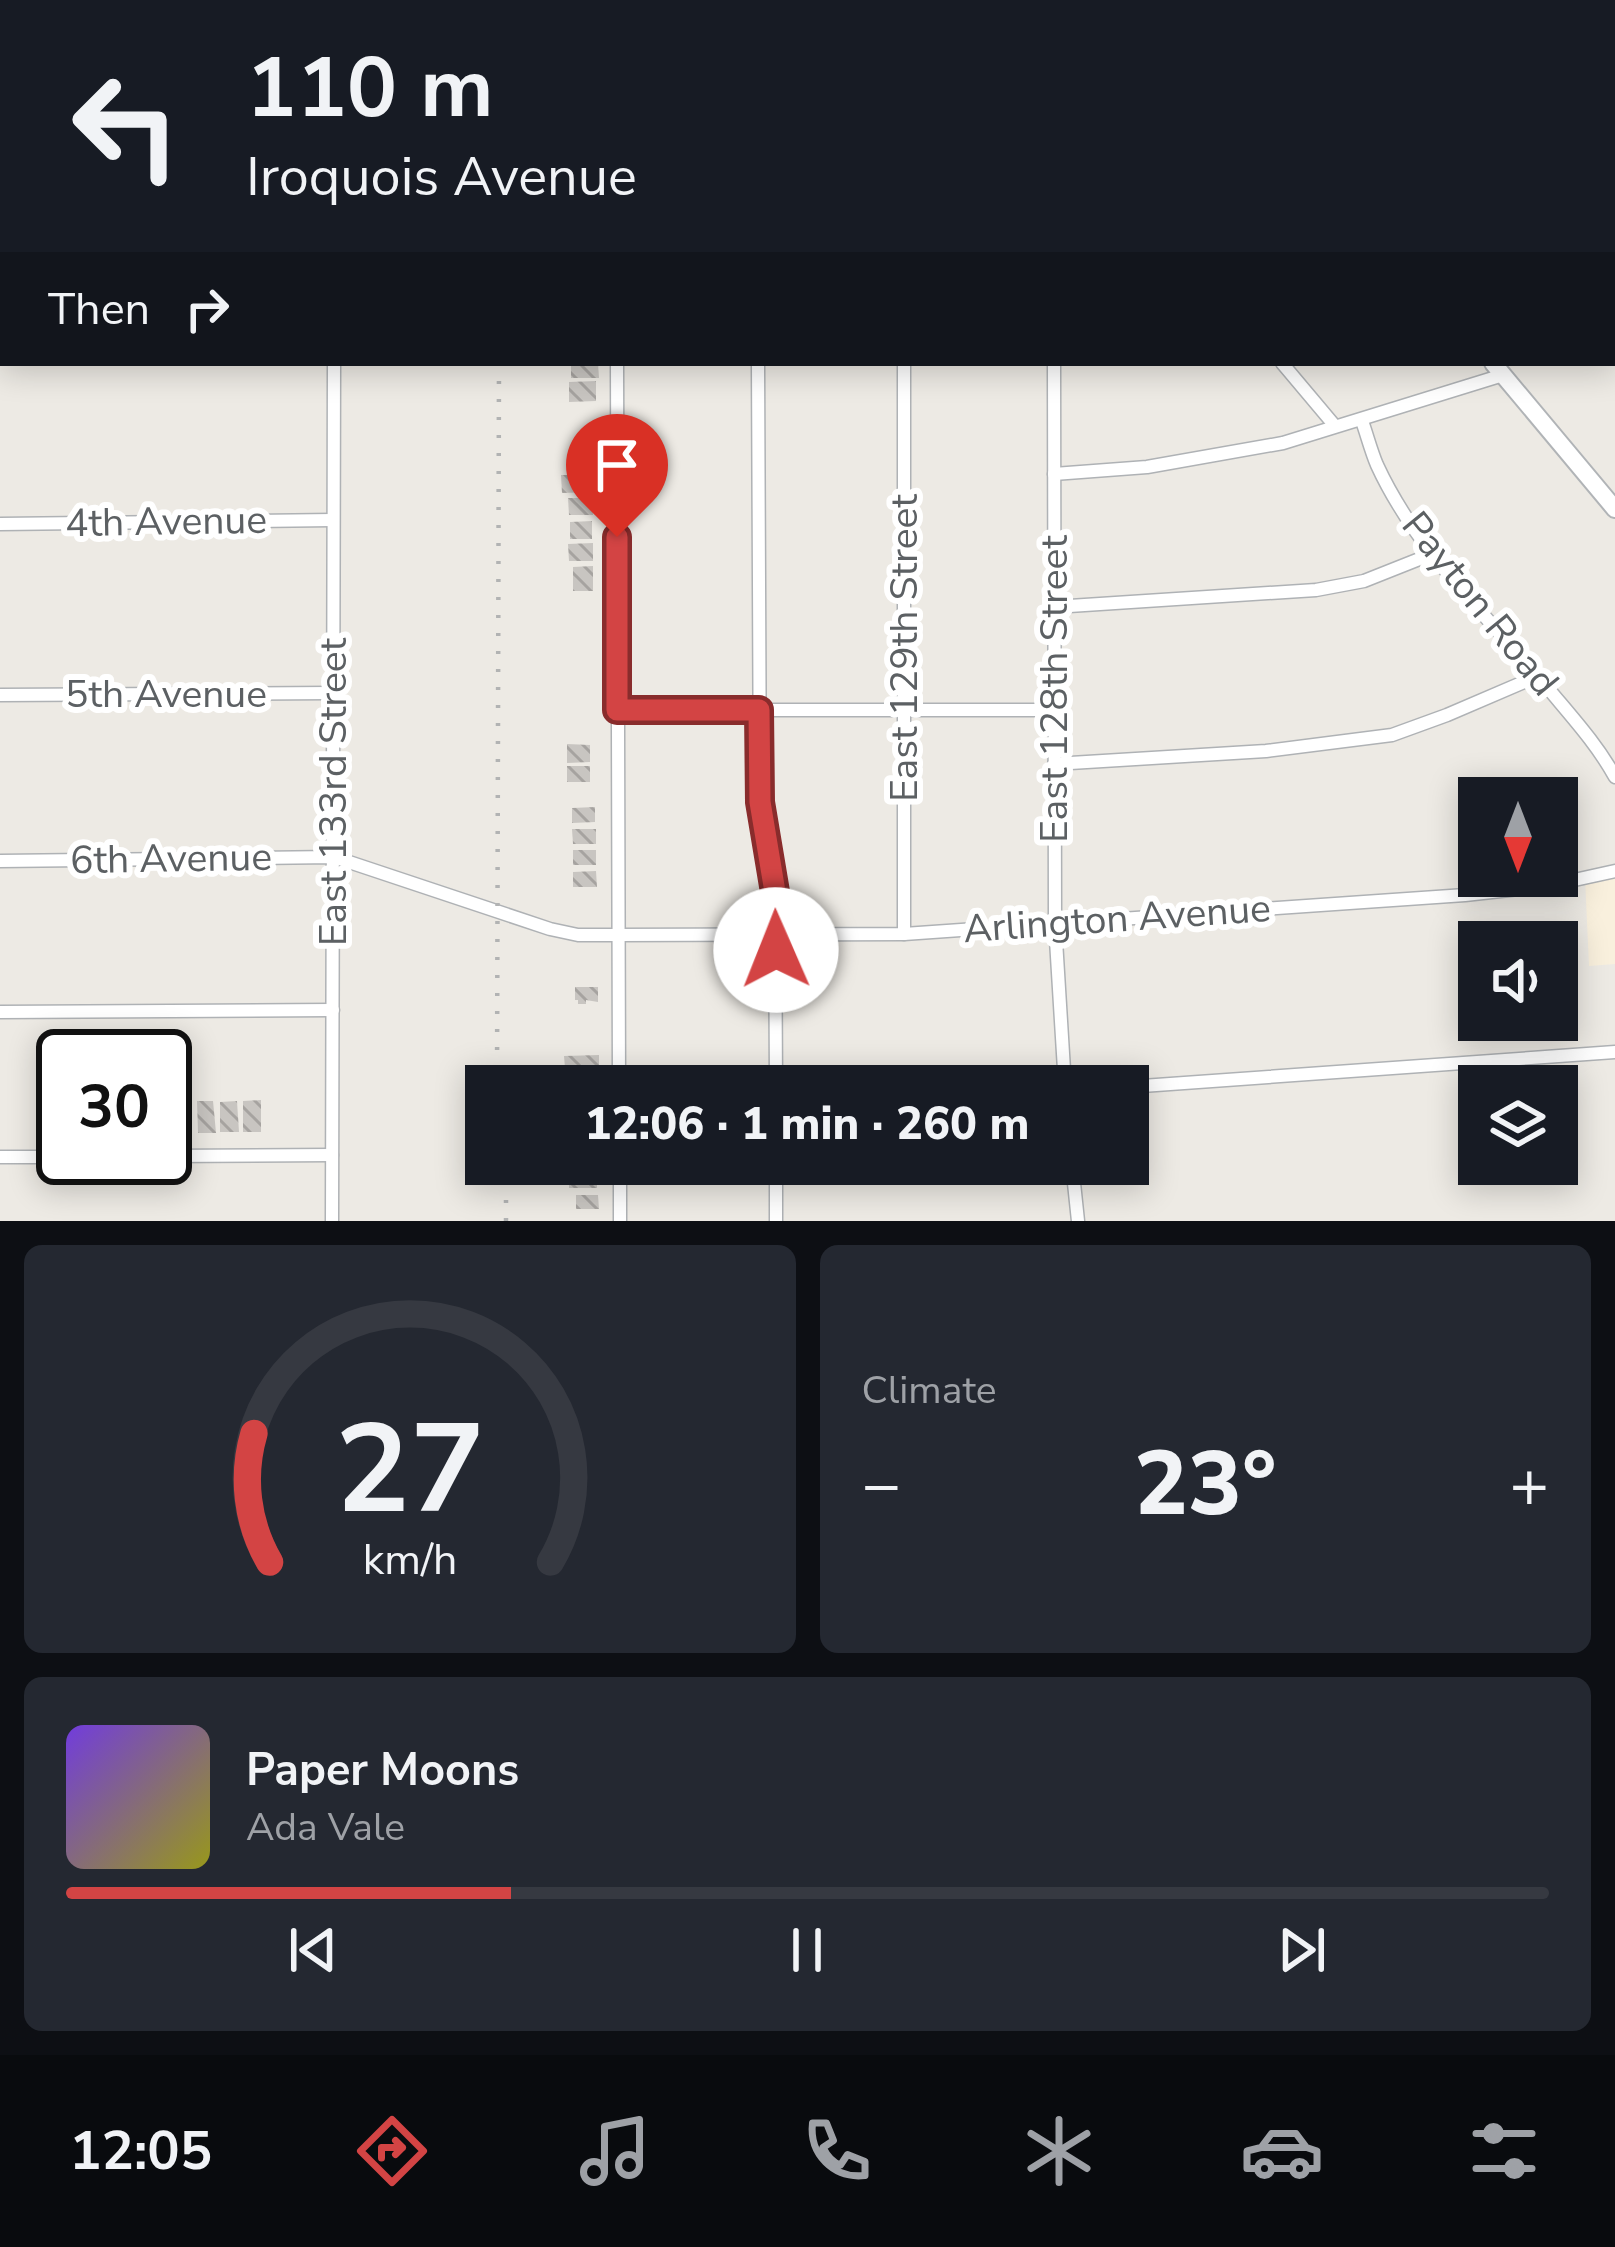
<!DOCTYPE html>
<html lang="en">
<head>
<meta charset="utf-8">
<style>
	:root { --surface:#171b24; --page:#242831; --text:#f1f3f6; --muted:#9ea1a6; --line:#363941; --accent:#d34444 }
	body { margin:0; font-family:"Nunito Sans",sans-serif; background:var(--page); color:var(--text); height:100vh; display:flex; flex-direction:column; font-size:45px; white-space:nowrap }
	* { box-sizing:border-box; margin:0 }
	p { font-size:39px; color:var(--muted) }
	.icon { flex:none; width:66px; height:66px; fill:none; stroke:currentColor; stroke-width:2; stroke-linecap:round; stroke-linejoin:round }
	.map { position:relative; height:1221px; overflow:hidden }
	.details { display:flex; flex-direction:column; gap:24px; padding:24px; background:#0d0f14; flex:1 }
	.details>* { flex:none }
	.top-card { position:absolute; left:0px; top:0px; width:1617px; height:366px; box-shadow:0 6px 30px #0003; background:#171b24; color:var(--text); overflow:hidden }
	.needle { width:78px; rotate:180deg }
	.tools { position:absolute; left:1458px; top:777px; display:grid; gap:24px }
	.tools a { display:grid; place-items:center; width:120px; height:120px; border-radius:0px; background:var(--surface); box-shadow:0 6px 30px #0003; font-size:60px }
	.speed { position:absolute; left:36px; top:1029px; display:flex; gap:24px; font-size:60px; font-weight:700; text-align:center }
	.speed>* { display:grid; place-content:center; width:156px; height:156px; border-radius:50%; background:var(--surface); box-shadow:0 6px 30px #0003; line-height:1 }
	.speed .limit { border:6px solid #111; border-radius:18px; background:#fff; color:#111 }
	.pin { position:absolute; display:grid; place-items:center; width:102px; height:102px; color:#fff; margin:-123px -51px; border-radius:50% 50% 50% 0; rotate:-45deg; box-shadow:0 0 12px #0007 }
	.pin .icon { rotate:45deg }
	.me { position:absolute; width:132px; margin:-66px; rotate:359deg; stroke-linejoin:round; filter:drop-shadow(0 0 9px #0008) }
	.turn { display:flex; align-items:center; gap:42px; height:252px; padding:0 48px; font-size:54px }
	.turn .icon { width:156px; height:156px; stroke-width:2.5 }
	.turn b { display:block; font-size:84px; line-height:102px }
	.then { display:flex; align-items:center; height:114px; padding:0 48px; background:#0003; gap:24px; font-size:45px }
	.big { font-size:90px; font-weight:800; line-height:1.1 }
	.details .card { flex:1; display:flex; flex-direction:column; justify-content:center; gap:18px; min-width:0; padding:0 42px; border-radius:18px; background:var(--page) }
	.details .dial { align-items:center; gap:0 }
	.dial svg { height:312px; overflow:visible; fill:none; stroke:var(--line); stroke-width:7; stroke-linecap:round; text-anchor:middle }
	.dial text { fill:var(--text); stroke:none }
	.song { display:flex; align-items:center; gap:36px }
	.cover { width:144px; height:144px; border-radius:18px; background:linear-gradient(135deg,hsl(260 70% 55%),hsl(60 70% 35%)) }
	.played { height:12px; border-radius:6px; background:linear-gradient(90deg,var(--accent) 30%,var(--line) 30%) }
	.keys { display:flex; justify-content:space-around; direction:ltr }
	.heat { display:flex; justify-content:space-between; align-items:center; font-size:66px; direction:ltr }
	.details .tiles { flex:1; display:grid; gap:24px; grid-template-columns:1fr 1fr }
	.card:last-child { grid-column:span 2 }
	.trip { position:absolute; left:465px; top:1065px; width:684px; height:120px; border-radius:0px; background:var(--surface); box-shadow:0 6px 30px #0003; font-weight:800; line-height:120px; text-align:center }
	.dock { display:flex; height:192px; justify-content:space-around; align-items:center; background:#090b0e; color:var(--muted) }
	.dock .icon { width:84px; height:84px }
	.dock .active { color:var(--accent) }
	.dock b { font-size:54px; color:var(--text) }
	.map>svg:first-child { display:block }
	.commercial { fill:#f9f0dd }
	.building { fill:url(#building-back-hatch) }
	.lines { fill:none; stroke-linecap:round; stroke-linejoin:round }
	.street-casing { stroke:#afb2b5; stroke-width:15 }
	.secondary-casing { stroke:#b1b4b7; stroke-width:20 }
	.street { stroke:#fff; stroke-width:12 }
	.secondary { stroke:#fff; stroke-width:16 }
	.rail { stroke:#b2b3b3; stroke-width:4.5; stroke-dasharray:3 15; stroke-linecap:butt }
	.route-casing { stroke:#892c2c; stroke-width:30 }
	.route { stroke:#d34444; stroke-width:21 }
	.labels { text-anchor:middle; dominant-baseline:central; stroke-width:12; stroke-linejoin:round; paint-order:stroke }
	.street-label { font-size:39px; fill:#5c6063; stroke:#fff }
</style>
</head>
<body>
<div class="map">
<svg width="1615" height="1221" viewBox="0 0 1615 1221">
	<defs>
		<pattern id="building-back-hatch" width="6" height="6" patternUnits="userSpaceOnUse" patternTransform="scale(3)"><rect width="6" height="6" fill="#c8c5c1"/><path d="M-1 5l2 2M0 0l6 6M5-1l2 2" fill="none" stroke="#a6a3a0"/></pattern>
	</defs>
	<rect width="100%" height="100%" fill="#edeae4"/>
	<path class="commercial" d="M1615 871V964L1589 966 1585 878Z"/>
	<g class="building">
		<path d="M571 363H598L599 378H571Z"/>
		<path d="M596 381V401L569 402V382Z"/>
		<path d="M561 475H592L593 492 562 493Z"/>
		<path d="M568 498H592L593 515H569Z"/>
		<path d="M592 521V539H570V522Z"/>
		<path d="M593 543V561H569L568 544Z"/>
		<path d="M593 566V591H573V567Z"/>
		<path d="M567 744 590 745V762L567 763Z"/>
		<rect x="567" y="766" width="23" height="16"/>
		<path d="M595 807V822L572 823V808Z"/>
		<path d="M572 829H596V844H573Z"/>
		<rect x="573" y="850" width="23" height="15"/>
		<path d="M596 871 597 887H573V872Z"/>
		<path d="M575 987H598V1002L586 1000V1004H578V1000H575Z"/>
		<path d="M599 1055V1073L574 1074V1068H565L564 1056Z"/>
		<path d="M597 1078 598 1086H574V1080Z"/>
		<path d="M172 1096H192V1132L173 1131Z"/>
		<path d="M261 1100V1132H243V1101Z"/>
		<path d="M197 1101H213L216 1133H198Z"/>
		<path d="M237 1101 239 1132H220V1102Z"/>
		<path d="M597 1170V1188H569V1184H565V1175H570V1171Z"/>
		<path d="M576 1195H598L599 1209H576Z"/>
	</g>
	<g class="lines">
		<defs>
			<g id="street">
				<path d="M616 0V3"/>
				<path d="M758 0V3"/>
				<path d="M903 0V3"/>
				<path d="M1419 0 1421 3"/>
				<path d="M333 3V0"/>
				<path d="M1138 3 1141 0"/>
				<path d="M1436 3 1457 0"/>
				<path d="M0 8H3"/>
				<path d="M1614 176 1615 177"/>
				<path d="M0 179H3"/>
				<path d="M0 353H3"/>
				<path d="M617 363 619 1086"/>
				<path d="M758 363 760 802 775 898 776 1086"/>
				<path d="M904 363V934"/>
				<path d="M1054 363 1055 924 1065 1086"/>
				<path d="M1282 363 1335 426"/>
				<path d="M1362 421C1367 435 1371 451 1377 465 1416 550 1488 617 1547 687 1571 716 1597 744 1615 777"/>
				<path d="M1054 474 1147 467 1283 443 1503 375"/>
				<path d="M0 524 333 520"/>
				<path d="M1054 607 1316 590 1364 581 1432 554"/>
				<path d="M0 695 332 693"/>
				<path d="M617 710H1054"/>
				<path d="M1054 764 1266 751 1392 735 1447 715 1538 676"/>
				<path d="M0 861 334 857 550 929 578 935H617L904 934 1465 895 1547 886 1615 871"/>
				<path d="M0 1012 333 1010"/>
				<path d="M1128 1087 1615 1052"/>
				<path d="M165 1156 332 1155"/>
				<path d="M0 1157H63"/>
				<path d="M620 1164V1221"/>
				<path d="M776 1164V1221"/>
				<path d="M1072 1164 1078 1221"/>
				<path d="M332 1221 334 363"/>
			</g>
			<g id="secondary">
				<path d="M1191 0 1194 3"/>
				<path d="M1493 363 1615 509"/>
			</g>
		</defs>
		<use href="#street" class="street-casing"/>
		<use href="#secondary" class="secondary-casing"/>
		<use href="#street" class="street"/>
		<use href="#secondary" class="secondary"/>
		<g class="rail">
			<path d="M500 3V0"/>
			<path d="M497 1086 499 363"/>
			<path d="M506 1221V1164"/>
		</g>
	</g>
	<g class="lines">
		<defs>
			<path id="route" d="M617 537V710H759L760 802 776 898V950"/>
		</defs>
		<use href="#route" class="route-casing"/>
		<use href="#route" class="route"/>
	</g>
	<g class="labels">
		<g class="street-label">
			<text transform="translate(166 522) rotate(-1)">4th Avenue</text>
			<text transform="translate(1480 604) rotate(51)">Payton Road</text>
			<text transform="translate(904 648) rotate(-90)">East 129th Street</text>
			<text transform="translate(1054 689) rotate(-90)">East 128th Street</text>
			<text x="166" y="694">5th Avenue</text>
			<text transform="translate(333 792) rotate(-90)">East 133rd Street</text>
			<text transform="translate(171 859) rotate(-1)">6th Avenue</text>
			<text transform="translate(1117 919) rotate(-4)">Arlington Avenue</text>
		</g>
	</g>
</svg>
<div class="tools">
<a><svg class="needle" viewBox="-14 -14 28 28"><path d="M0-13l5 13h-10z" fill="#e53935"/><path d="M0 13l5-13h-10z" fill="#9ea1a6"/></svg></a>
<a><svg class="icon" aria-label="sound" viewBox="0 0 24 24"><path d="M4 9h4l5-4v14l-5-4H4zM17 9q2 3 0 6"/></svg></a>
<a><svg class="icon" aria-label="layers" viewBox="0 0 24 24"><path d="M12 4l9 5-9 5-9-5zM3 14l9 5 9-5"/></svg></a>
</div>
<div class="speed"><div class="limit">30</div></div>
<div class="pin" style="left:617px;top:537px;background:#d93025"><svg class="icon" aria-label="arrive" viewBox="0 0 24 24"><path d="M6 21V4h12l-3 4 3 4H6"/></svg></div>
<svg class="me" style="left:776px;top:950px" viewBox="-20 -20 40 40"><circle r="19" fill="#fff"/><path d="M0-13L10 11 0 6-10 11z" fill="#d34444"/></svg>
<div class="trip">12:06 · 1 min · 260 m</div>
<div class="top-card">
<div class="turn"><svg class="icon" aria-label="left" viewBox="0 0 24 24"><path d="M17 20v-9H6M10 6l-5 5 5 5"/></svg><div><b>110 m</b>Iroquois Avenue</div></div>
<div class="then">Then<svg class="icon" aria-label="right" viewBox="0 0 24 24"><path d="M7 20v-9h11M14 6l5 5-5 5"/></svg></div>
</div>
</div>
<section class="details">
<div class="tiles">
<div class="card dial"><svg viewBox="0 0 100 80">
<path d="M14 69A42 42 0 1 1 86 69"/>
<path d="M14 69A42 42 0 0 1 10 36" stroke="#d34444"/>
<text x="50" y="56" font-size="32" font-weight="700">27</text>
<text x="50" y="72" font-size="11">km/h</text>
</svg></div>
<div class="card"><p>Climate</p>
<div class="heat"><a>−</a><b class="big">23°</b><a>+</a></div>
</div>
<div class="card">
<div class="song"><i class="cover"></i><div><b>Paper Moons</b><p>Ada Vale</p></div></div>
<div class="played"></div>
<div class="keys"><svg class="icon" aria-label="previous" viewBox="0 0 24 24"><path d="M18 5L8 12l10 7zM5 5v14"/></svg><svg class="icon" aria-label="pause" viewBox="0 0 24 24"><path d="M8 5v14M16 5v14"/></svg><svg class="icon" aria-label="next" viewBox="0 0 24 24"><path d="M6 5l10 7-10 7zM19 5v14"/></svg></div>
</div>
</div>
</section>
<nav class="dock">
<b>12:05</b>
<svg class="icon active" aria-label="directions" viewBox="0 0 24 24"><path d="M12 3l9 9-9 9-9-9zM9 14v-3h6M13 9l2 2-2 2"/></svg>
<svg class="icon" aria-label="music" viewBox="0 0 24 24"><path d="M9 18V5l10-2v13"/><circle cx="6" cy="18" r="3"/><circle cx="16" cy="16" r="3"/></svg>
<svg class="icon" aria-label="phone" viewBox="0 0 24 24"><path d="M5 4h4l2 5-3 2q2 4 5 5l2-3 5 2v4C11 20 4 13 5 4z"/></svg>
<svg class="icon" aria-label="climate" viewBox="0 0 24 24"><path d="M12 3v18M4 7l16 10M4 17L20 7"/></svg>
<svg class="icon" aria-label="car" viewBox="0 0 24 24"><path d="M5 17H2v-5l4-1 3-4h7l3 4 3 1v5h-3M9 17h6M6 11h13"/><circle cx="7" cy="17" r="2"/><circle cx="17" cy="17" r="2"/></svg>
<svg class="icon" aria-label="filters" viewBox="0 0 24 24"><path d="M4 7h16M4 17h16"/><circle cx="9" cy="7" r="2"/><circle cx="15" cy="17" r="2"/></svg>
</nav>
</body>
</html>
